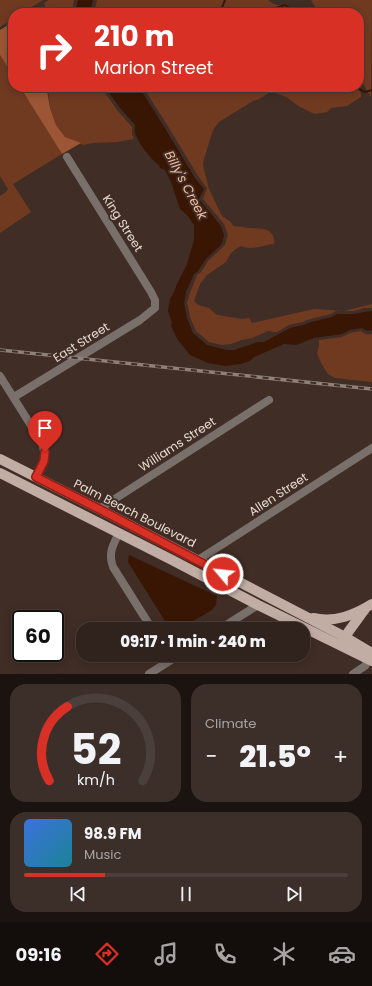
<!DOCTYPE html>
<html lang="en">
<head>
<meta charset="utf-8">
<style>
	:root { --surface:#30221c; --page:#3c2f29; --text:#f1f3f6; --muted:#a8a4a3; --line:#4b3f3b; --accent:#d93025 }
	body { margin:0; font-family:Poppins,sans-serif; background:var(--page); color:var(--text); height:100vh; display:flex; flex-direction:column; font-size:15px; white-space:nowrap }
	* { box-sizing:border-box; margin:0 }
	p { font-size:13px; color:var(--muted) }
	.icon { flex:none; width:22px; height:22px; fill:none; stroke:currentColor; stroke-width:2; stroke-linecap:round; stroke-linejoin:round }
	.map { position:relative; height:674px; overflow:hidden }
	.drawer { display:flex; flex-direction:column; gap:10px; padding:10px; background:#1a130f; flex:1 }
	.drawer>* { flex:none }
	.guide { position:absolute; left:8px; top:8px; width:356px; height:84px; border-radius:16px; box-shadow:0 2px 10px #0003,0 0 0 1px var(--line); background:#d93025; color:#fff; overflow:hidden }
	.speed { position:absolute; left:12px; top:610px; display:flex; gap:8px; font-size:20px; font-weight:700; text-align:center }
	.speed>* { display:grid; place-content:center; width:52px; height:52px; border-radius:50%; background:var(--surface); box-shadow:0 2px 10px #0003,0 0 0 1px var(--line); line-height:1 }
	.speed .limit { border:2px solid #111; border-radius:6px; background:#fff; color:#111 }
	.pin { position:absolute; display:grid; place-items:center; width:34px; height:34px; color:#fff; margin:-41px -17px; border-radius:50% 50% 50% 0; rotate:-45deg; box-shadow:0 0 4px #0007 }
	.pin .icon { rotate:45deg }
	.me { position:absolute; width:44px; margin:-22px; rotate:298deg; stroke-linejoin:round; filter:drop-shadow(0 0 3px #0008) }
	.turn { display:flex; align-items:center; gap:14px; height:84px; padding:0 20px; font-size:18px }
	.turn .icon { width:52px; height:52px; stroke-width:2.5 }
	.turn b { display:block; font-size:28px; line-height:34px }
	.big { font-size:30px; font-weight:800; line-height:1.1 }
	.drawer .card { flex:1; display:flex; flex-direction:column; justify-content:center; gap:6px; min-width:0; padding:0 14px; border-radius:16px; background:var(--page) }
	.drawer .dial { align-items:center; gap:0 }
	.dial svg { height:104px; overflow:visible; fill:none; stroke:var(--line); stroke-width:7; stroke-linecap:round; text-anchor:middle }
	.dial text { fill:var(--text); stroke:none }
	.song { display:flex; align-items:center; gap:12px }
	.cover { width:48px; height:48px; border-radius:6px; background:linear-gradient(135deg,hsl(220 70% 55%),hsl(190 70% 35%)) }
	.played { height:4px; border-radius:2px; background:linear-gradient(90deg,var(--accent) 25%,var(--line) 25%) }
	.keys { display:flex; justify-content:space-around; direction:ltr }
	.heat { display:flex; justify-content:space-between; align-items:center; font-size:22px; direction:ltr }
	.drawer .tiles { flex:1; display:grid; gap:10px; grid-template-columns:1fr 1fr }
	.card:last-child { grid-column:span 2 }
	.trip { position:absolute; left:76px; top:622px; width:234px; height:40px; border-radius:16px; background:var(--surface); box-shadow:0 2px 10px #0003,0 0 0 1px var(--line); font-weight:800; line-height:40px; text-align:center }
	.dock { display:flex; height:64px; justify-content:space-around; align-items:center; background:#130e0b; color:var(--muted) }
	.dock .icon { width:28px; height:28px }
	.dock .on { color:var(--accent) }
	.dock b { font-size:18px; color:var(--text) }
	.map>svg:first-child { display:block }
	.green { fill:#703a20 }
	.forest { fill:#9c5635 }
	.water { fill:#391604 }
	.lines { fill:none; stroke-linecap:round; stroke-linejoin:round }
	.stream { stroke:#391604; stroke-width:2 }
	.minor { stroke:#7a706b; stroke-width:8 }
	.major { stroke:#c1ada4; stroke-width:10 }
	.rail-casing { stroke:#8f8079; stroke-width:3.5 }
	.rail { stroke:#402d25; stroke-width:2; stroke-dasharray:6; stroke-linecap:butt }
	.route-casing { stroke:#8d1f18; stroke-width:10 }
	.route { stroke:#d93025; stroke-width:7 }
	.labels { text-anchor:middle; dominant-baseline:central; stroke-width:4; stroke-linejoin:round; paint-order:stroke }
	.street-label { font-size:12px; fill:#e7dbd5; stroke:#402d25 }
	.water-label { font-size:13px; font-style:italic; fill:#f8bb9f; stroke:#402d25 }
</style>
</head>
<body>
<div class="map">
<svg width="372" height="674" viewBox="0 0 372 674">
	<rect width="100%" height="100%" fill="#402d25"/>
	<g class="green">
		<path d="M0 0H43L22 13H13V19L0 27Z"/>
		<path d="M49 0H74L72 13H47V10L44 3Z"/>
		<path d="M97 0H268C277 8 280 3 289 7L292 13H94Z"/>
		<path d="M311 0H372L371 97 359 77V13H319Z"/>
		<path d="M0 55 13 76V87H20L62 154 13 184 31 212 0 233V196L6 192 8 189 0 176Z"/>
		<path d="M46 87H101L117 110 132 127V134L134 139 117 142 94 143 83 145 65 137 56 125 50 108 48 90Z"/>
		<path d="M143 87H357L361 93V97L347 106 331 108 327 112 315 114 310 112 300 107 286 97 275 93H269L259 99 253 101 219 122 213 130 204 159 203 165 209 189 222 216 231 222 233 226C239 227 244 227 249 228 262 229 275 227 274 244 263 245 252 251 241 246L236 249 231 253 226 262 207 275 200 284 194 301 198 305 209 308 217 315 242 319 250 318 251 322 252 323 314 309 344 311 372 304V308H364L354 311H336L331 314 318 317 307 320 303 322 289 325 277 332H274L268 331 252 338 242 340 231 344 222 345 209 342 196 331 190 317 188 306 187 303 190 293 197 275 201 272 208 261 225 245 228 235 224 224 203 199 207 188 198 176 166 123Z"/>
		<path d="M361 331C364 334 368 335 372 334V382L335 378 328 374 321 363 317 353 319 346V340L342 337 350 333Z"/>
	</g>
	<g class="forest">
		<path d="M13 22V76L0 55V30Z"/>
		<path d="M20 87H46L47 90 50 108 56 125 65 137 81 143 62 154Z"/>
	</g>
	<g class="water">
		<path d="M78 0H93L90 13H75Z"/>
		<path d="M105 87H139L163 125 195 178 204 189 199 199 221 226 224 235 222 244 206 259 198 271 194 274 186 292 184 304 185 307 187 318 193 333 207 345 227 350H234L258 342H264L290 328 304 325 308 323 319 320 332 317 337 314H354L364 312 372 311V330C368 332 365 330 362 328L350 330 342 334 314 338 296 345 284 344 254 357 250 361 241 364 225 366 208 363 190 355 178 340 171 326 172 323 168 311 170 299 174 292 177 284 187 264 194 240V225L188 216 180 209 171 182 165 170 160 168 159 165C152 161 136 140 135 132 134 130 135 128 135 125L120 108Z"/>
		<path d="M129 555 217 596 216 605 212 610 180 629H170L128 562Z"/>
	</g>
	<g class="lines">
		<g class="stream">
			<path d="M220 13 225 0"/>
			<path d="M272 13 276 8 285 5 291 9 294 13"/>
			<path d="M355 87 365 92 372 90"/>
		</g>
		<g class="minor">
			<path d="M0 376 42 443C47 459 44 463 36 477"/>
			<path d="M14 397 140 320 155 308V300L151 292 67 157"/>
			<path d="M99 509 269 400"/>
			<path d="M119 533C113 545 108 553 113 567L152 629"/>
			<path d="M198 560 372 448"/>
			<path d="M220 629 258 605"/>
			<path d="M149 674 179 655"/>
			<path d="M353 674 365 666 369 659"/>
		</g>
		<g class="major">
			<path d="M0 459 99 509 345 637 372 653"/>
			<path d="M0 473 172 560 258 605 372 661"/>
			<path d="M313 618C335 623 354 615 372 604"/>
			<path d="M342 642 349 631 365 609"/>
		</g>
		<defs>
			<path id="rail" d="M0 350 372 389"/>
		</defs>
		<use href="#rail" class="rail-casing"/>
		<use href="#rail" class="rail"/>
	</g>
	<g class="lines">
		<defs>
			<path id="route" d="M45 452 44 461 36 477 99 509 223 574"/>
		</defs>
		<use href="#route" class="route-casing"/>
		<use href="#route" class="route"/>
	</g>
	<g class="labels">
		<g class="street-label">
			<text transform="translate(123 223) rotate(58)">King Street</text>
			<text transform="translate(81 342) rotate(-32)">East Street</text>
			<text transform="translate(177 444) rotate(-33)">Williams Street</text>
			<text transform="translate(278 494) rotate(-33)">Allen Street</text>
			<text transform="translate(135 513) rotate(27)">Palm Beach Boulevard</text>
		</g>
		<g class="water-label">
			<text transform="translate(186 185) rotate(62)">Billy's Creek</text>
		</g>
	</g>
</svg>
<div class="speed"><div class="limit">60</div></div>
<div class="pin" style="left:45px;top:452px;background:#d93025"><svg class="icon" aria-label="arrive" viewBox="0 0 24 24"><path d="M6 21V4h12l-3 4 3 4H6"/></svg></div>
<svg class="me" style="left:223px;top:574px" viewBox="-20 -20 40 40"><circle r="17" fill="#d93025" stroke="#fff" stroke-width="3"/><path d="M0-11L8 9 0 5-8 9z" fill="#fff"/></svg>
<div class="trip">09:17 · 1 min · 240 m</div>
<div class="guide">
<div class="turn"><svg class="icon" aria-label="right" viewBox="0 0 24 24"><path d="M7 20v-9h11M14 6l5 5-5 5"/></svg><div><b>210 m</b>Marion Street</div></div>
</div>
</div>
<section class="drawer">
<div class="tiles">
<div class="card dial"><svg viewBox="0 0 100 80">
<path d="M14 69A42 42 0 1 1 86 69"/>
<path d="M14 69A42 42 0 0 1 28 12" stroke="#d93025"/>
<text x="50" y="56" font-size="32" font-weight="700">52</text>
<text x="50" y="72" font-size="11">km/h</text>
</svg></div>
<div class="card"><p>Climate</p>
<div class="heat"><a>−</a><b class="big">21.5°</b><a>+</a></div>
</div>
<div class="card">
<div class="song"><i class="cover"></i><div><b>98.9 FM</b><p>Music</p></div></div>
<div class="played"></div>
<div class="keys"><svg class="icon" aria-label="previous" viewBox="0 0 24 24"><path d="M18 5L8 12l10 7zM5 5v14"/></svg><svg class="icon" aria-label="pause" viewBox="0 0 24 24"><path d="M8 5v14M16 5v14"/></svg><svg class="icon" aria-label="next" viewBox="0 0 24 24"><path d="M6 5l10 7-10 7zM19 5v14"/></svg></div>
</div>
</div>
</section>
<nav class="dock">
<b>09:16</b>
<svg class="icon on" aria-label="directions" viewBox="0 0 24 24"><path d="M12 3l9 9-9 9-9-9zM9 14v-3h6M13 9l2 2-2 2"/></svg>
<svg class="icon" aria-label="music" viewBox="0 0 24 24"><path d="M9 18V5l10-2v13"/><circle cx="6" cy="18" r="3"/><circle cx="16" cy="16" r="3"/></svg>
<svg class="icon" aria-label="phone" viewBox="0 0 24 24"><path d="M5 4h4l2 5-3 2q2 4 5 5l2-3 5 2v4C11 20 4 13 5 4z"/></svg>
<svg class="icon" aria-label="climate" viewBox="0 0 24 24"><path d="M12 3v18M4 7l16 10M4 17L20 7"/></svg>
<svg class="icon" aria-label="car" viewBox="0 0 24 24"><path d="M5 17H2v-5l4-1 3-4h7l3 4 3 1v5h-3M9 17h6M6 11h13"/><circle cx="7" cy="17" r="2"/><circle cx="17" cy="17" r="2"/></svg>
</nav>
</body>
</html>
